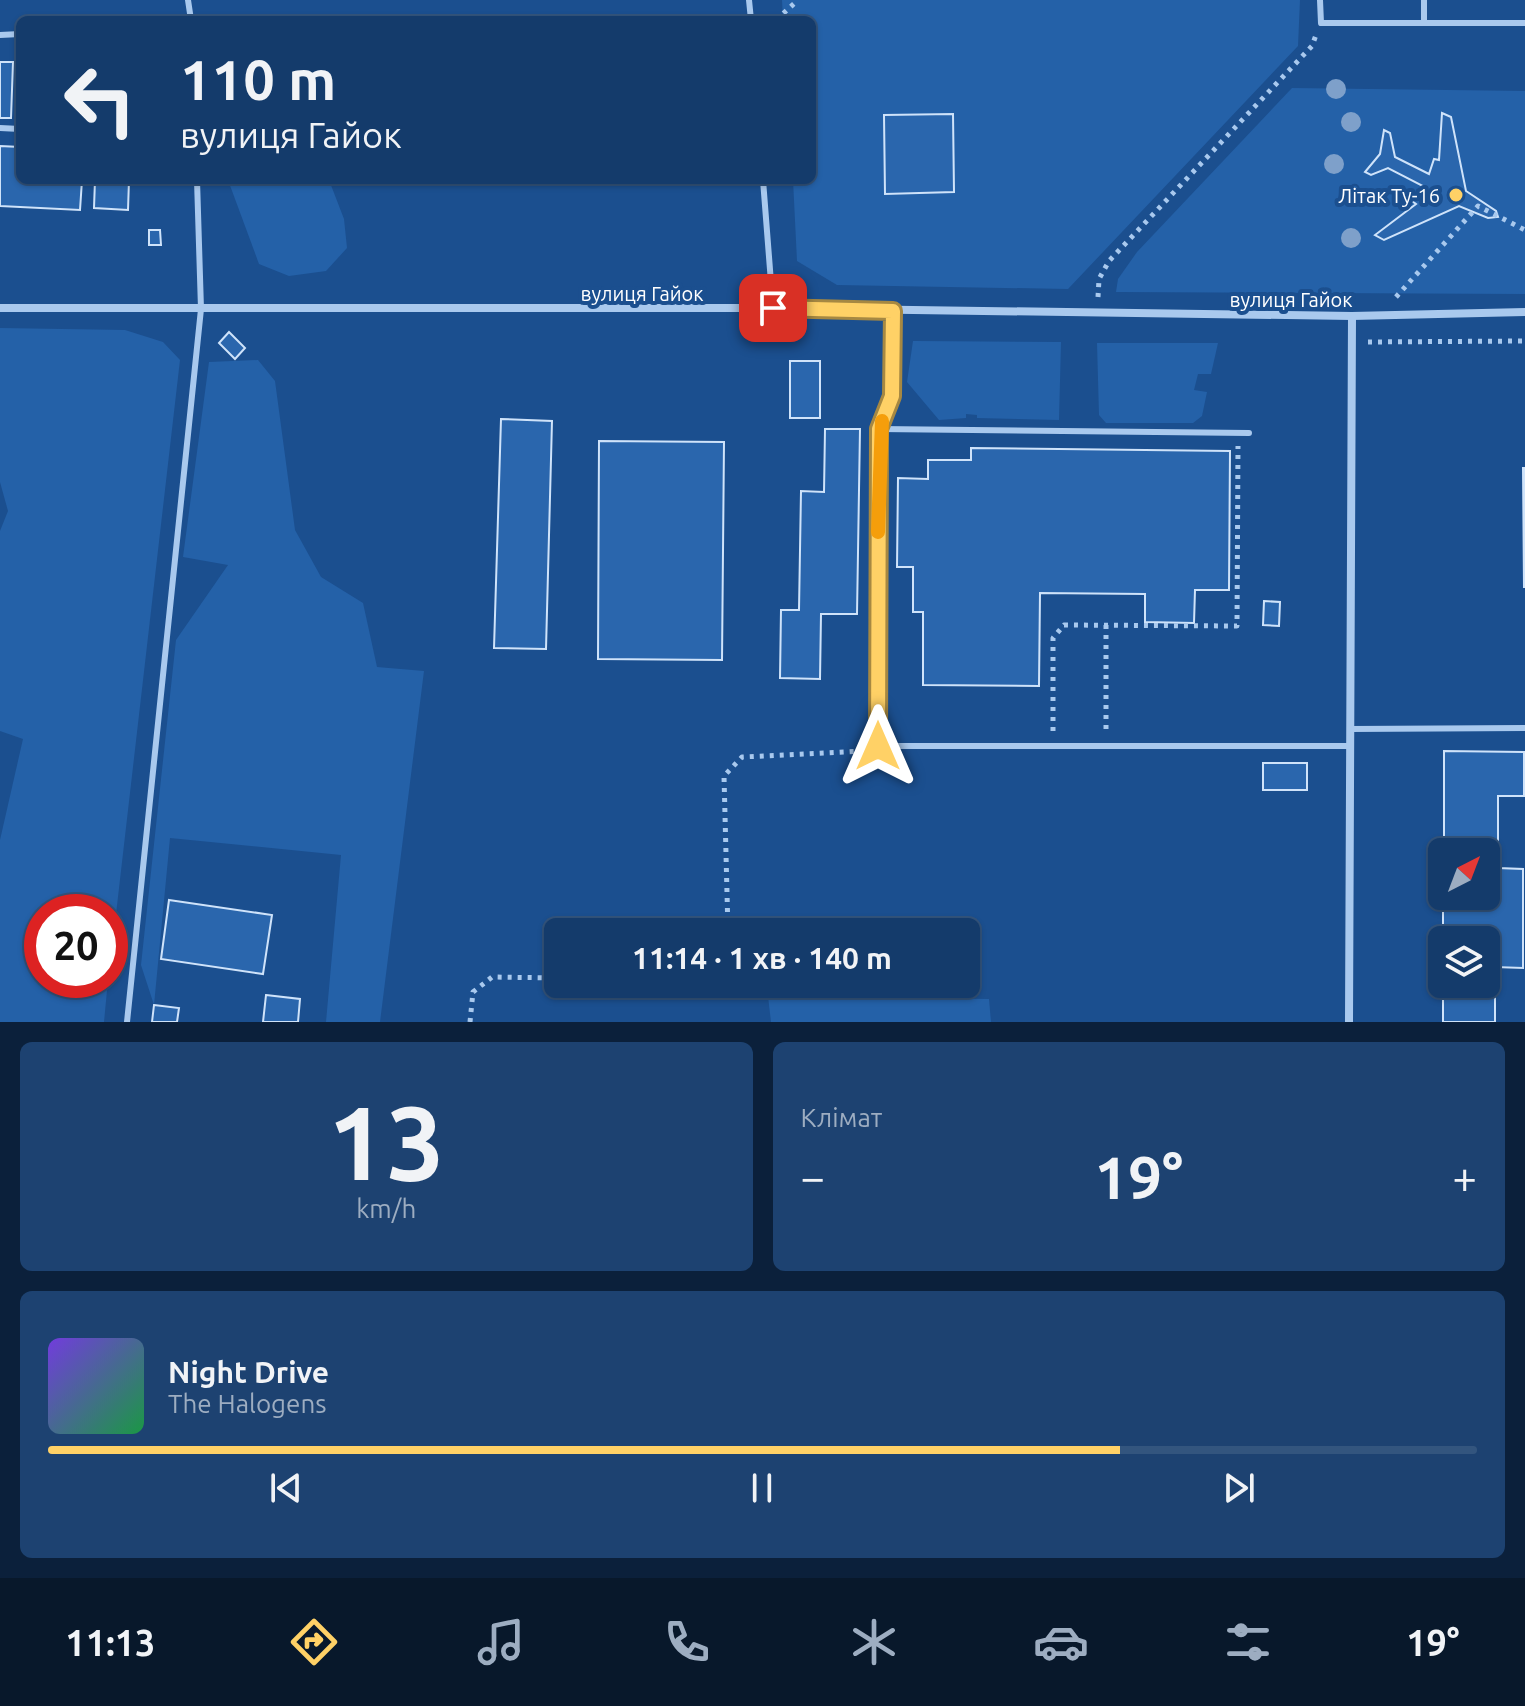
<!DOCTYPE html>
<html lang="uk">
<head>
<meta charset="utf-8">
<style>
	:root { --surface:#143b6b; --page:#1d4271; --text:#f1f3f6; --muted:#9dadc1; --line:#33557e; --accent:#ffd166 }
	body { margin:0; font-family:Ubuntu,sans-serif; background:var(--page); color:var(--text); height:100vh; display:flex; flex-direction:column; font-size:30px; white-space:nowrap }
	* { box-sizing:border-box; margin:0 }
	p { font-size:26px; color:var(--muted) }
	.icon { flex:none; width:44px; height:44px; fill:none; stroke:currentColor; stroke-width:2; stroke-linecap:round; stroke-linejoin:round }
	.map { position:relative; height:1022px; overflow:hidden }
	.details { display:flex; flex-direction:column; gap:20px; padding:20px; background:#0b203b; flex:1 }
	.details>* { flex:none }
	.hud { position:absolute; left:16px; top:16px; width:800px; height:168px; border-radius:12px; box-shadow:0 2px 6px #0004,0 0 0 2px var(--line); background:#143b6b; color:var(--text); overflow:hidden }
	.needle { width:52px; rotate:42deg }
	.tools { position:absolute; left:1428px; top:838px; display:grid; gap:16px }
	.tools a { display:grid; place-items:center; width:72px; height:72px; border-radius:12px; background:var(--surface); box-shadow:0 2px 6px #0004,0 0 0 2px var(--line); font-size:40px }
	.speed { position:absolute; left:24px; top:894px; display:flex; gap:16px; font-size:40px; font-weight:700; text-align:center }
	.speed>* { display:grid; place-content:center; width:104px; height:104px; border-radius:50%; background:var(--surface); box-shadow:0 2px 6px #0004,0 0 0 2px var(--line); line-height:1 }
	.speed .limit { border:12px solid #d22; background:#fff; color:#111 }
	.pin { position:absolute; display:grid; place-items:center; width:68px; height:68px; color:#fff; margin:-34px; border-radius:16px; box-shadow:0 4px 12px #0006 }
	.me { position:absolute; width:88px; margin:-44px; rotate:0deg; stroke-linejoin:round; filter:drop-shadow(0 0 6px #0008) }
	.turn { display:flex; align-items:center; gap:28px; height:168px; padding:0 32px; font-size:36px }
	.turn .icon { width:104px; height:104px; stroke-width:2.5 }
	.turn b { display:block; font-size:56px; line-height:68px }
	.big { font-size:60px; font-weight:700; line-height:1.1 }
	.details .card { flex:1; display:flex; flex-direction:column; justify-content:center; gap:12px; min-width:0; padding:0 28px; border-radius:12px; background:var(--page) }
	.details .dial { align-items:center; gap:0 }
	.dial b { font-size:104px; line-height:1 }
	.song { display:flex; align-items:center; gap:24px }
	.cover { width:96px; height:96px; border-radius:12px; background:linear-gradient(135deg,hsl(260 70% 55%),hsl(140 70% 35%)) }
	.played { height:8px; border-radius:4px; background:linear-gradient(90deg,var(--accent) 75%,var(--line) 75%) }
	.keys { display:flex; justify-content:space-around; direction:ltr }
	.heat { display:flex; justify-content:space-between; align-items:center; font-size:44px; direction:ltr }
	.details .tiles { flex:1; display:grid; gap:20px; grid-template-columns:1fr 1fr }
	.card:last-child { grid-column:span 2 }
	.trip { position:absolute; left:544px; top:918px; width:436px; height:80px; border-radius:12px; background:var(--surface); box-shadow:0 2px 6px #0004,0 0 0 2px var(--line); font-weight:700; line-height:80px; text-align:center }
	.tab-bar { display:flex; height:128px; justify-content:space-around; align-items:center; background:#08182b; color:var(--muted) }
	.tab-bar .icon { width:56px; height:56px }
	.tab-bar .selected { color:var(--accent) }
	.tab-bar b { font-size:36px; color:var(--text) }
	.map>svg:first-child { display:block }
	.green { fill:#2461a8 }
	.building { fill:#2a66ad; stroke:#cfe3fa; stroke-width:2 }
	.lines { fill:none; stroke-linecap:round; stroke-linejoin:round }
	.path { stroke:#a9c9ee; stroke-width:5; stroke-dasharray:4 6; stroke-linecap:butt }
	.service { stroke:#a9c9ee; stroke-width:6 }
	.minor { stroke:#a9c9ee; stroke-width:8 }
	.tree { fill:#7ea0ca }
	.route-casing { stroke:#a68842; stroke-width:20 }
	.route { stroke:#ffd166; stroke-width:14 }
	.slow { stroke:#f59e0b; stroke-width:14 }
	.poi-dot { fill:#ffd166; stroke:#1b4f8f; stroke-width:3 }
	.labels { text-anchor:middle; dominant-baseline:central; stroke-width:8; stroke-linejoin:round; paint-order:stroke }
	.poi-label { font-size:20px; fill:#fff; stroke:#1b4f8f; text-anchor:end }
	.street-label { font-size:20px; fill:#fff; stroke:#1b4f8f }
</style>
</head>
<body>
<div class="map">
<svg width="1525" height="1022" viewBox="0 0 1525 1022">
	<rect width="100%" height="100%" fill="#1b4f8f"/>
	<g class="green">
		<path d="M782 0H1300L1298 46 1068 289 837 285 797 261 793 180H812V20H783Z"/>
		<path d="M1292 88 1525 91V294L1116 292 1118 279 1137 252Z"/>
		<path d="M228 180H329L344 219 347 248 326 271 289 276 259 264Z"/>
		<path d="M0 328 125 330 163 342 180 360 110 966V912H42V980H108L104 1022H0V840L23 739 0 731V531L8 511 0 482Z"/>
		<path d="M913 341 1061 342 1059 420 977 418V415L966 414V418L939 420 907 382Z"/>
		<path d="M1097 343H1218L1211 374H1198L1194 390 1207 392 1202 416 1193 423H1106L1099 415Z"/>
		<path d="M258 360 275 381 295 530 321 577 363 603 377 667 424 671 380 1022H326L341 855 170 838 154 1005 141 965 176 640 228 565 183 557 209 362Z"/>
		<path d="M768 996 989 999 991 1022H771Z"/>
	</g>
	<g class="building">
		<path d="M0 62H13L11 118H0Z"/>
		<path d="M1442 113 1451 117 1466 191 1496 211 1498 217 1488 218 1459 206 1384 240 1375 235 1416 204 1412 201 1423 186 1388 168 1371 175 1365 172 1380 154 1384 130 1390 133 1395 157 1429 174 1434 159 1439 160Z"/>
		<path d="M953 114 954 192 885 194 884 115Z"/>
		<path d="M0 146 20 147V180H82L80 210 0 206Z"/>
		<path d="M95 180H129L128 210 94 208Z"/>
		<path d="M149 230H160L161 245H149Z"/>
		<path d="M229 332 245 348 235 359 219 343Z"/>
		<rect x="790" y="361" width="30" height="57"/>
		<path d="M501 419 552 421 546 649 494 648Z"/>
		<path d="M825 429H860L857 614H821L820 679 780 678 781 610H799L801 491 824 492Z"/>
		<path d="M599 441 724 442 722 660 598 659Z"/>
		<path d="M971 448 1230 451 1229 590H1195L1194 623 1145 622V594L1040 593 1039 686 923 685V612H913V567H897L898 478 928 479V460H971Z"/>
		<path d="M1523 468H1525V587H1524Z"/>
		<path d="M1264 601 1280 602 1279 626 1263 625Z"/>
		<path d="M1444 751 1524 752V796H1498V868L1523 869V968L1495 967V1022H1443V984H1486V940H1443V896H1486V852H1444Z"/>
		<rect x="1263" y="763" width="44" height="27"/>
		<path d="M169 900 272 915 263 974 161 959Z"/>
		<path d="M266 995 300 999 298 1022H263Z"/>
		<path d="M154 1005 179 1008 177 1022H152Z"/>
	</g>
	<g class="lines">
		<g class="path">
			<path d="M776 20 798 0"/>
			<path d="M1098 297 1099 279 1109 261 1312 46 1316 35"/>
			<path d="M1396 297 1478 206 1525 230"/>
			<path d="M1368 342 1525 341"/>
			<path d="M1106 625V732"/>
			<path d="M1053 731V638L1064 625 1237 626 1238 446"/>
			<path d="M728 932 724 776 742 757 866 751"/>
			<path d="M470 1022 473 992 492 977 558 978"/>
		</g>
		<g class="service">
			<path d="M188 0 191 20"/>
			<path d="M749 0 751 20"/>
			<path d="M1320 0 1321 23H1525"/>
			<path d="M1424 23V0"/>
			<path d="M0 35 20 34"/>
			<path d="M0 128 20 129"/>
			<path d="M763 180 773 308"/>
			<path d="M893 311 892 396 879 429 878 746H1350"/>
			<path d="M879 429 1249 433"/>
			<path d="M1350 729 1525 728"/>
			<path d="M127 1022 201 309 197 180"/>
		</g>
		<g class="minor">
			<path d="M0 308H773L1352 316 1525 312"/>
			<path d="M1349 1022 1352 316"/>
		</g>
	</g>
	<g class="tree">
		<circle cx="1336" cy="89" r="10"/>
		<circle cx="1351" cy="122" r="10"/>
		<circle cx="1334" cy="164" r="10"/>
		<circle cx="1351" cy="238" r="10"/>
	</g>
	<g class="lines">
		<defs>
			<path id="route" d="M773 308 893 311 892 396 879 429 878 746"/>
		</defs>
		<use href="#route" class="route-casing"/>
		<use href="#route" class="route"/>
		<path class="slow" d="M878 532 882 421"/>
	</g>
	<circle class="poi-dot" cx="1456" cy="195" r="8"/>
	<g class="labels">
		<g class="poi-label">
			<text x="1440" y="195">Літак Ту-16</text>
		</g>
		<g class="street-label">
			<text x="642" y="293">вулиця Гайок</text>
			<text x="1291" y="299">вулиця Гайок</text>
		</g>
	</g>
</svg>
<div class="tools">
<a><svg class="needle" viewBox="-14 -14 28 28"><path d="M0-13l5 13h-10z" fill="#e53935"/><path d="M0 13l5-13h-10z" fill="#9dadc1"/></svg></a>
<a><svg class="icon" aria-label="layers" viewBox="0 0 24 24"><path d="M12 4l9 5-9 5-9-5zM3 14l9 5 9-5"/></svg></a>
</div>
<div class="speed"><div class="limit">20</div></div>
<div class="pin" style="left:773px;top:308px;background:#d93025"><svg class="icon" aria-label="arrive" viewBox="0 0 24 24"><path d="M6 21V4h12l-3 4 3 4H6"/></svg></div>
<svg class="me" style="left:878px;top:746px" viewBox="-20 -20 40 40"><path d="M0-17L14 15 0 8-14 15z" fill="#ffd166" stroke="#fff" stroke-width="4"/></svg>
<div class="trip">11:14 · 1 хв · 140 m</div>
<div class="hud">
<div class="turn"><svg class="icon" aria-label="left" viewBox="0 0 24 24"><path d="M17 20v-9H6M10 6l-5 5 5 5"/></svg><div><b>110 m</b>вулиця Гайок</div></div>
</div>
</div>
<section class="details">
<div class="tiles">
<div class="card dial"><b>13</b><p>km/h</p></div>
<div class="card"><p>Клімат</p>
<div class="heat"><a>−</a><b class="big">19°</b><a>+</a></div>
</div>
<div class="card">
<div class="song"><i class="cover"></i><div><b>Night Drive</b><p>The Halogens</p></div></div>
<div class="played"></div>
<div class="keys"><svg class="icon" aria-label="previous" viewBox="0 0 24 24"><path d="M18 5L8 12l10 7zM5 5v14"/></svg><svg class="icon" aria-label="pause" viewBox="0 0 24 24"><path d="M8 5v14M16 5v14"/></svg><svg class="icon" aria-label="next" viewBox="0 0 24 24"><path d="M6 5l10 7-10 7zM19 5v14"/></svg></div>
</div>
</div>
</section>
<nav class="tab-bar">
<b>11:13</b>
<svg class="icon selected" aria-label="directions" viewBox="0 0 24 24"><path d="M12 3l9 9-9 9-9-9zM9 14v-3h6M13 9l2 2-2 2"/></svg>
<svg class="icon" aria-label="music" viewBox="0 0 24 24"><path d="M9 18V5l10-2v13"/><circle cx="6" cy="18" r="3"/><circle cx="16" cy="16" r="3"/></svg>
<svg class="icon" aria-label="phone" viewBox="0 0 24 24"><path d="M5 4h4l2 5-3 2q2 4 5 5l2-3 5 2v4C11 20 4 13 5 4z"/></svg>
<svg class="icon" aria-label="climate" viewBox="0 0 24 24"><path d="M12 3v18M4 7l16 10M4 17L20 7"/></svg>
<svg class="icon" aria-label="car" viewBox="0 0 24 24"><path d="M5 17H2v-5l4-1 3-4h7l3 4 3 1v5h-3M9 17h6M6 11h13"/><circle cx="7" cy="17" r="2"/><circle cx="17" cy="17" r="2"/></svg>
<svg class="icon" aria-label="filters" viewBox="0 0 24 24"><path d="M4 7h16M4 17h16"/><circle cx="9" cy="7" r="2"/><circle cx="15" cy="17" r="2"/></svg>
<b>19°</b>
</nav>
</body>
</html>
